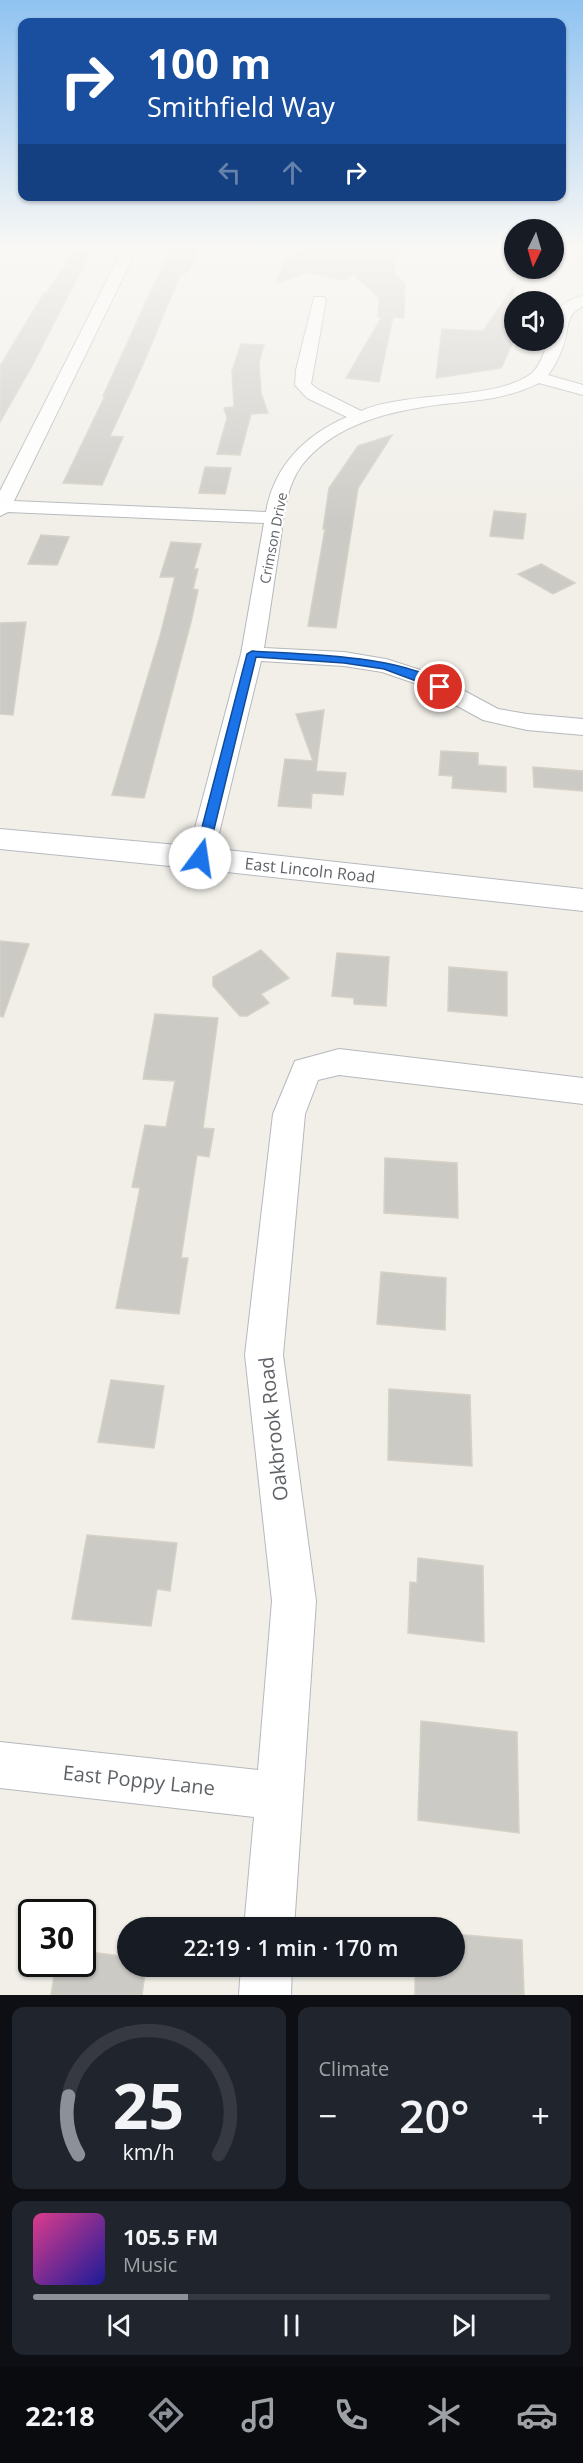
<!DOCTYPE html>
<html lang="en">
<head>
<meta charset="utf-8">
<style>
	:root { --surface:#171b24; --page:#20242c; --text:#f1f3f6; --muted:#9ea1a6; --line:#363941; --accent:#8c9099 }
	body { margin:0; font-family:"Open Sans",sans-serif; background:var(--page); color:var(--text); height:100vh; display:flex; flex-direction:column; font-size:22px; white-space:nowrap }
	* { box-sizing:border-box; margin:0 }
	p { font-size:20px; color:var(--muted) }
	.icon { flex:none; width:33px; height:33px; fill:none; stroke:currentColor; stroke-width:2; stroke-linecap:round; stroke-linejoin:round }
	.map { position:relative; height:1995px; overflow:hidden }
	.panel { display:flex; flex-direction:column; gap:12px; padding:12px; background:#0d0f14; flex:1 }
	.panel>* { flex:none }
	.hud { position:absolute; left:18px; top:18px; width:548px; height:183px; border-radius:12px; box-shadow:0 2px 4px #0004; background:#1a4fa0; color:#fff; overflow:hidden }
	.needle { width:39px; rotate:185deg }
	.fabs { position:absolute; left:504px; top:219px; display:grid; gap:12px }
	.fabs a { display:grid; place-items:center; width:60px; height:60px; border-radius:50%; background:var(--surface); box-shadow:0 2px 4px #0004; font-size:30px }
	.speed { position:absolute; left:18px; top:1899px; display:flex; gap:12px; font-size:30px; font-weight:700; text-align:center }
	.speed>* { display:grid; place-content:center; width:78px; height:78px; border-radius:50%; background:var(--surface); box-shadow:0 2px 4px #0004; line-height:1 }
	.speed .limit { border:3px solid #111; border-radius:9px; background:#fff; color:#111 }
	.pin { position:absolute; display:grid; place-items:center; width:51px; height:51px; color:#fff; margin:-26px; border:3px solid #fff; border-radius:50%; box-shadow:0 2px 6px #0007 }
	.me { position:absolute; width:66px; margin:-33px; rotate:14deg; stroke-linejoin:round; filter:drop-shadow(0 0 4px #0008) }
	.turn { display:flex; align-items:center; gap:21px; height:126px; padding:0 30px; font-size:27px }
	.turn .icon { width:78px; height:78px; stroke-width:2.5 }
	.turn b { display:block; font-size:42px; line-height:51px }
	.lanes { display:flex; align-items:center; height:57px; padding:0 30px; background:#0003; justify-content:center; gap:30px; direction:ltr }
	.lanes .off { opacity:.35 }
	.big { font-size:45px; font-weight:600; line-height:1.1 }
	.panel .card { flex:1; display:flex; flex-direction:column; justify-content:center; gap:9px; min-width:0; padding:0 21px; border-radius:12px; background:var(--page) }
	.panel .dial { align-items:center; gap:0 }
	.dial svg { height:156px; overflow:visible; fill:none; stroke:var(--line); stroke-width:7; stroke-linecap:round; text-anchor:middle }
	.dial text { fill:var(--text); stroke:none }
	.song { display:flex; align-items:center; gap:18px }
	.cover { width:72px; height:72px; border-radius:9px; background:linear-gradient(135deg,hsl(330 70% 55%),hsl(240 70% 35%)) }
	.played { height:6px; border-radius:3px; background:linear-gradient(90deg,var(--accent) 30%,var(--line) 30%) }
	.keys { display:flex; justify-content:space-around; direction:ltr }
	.heat { display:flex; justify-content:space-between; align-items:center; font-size:33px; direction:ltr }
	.panel .tiles { flex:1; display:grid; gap:12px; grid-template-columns:1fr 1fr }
	.card:last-child { grid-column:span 2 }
	.trip { position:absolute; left:117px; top:1917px; width:348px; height:60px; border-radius:30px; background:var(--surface); box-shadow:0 2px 4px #0004; font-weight:600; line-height:60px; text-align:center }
	.dock { display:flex; height:96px; justify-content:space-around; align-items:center; background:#090b0e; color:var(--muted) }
	.dock .icon { width:42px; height:42px }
	.dock .current { color:var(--accent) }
	.dock b { font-size:27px; color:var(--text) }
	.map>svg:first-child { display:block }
	.building { fill:#cccac5; stroke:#d6d1c6; stroke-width:1.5 }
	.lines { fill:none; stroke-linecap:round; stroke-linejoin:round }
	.street-casing { stroke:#b5b8bc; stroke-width:2 }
	.secondary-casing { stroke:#b6babf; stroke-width:2 }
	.street { fill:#fff; fill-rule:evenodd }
	.secondary { fill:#fff; fill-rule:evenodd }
	.route { fill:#1a73e8; stroke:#114b97; stroke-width:1.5 }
	.labels { text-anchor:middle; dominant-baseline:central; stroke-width:4.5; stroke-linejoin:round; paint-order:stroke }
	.far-street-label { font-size:14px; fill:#5f6368; stroke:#fff }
	.street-label { font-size:16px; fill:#5f6368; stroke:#fff }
	.near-street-label { font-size:20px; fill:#5f6368; stroke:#fff }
</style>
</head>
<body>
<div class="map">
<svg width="583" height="1995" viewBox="0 0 583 1995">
	<rect width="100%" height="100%" fill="#f1efe8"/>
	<g class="building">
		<path d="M172 245H193L191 251H197L187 273H181L141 369 110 436 123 437 102 485 63 483 105 396H103Z"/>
		<path d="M300 245H397L394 274 405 283 404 318 393 317 379 382 346 378 382 317H378L379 298 353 274 345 280 307 272 276 284 287 255 294 256Z"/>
		<path d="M77 246 90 253 31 368 0 422V366L44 293H47Z"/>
		<path d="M514 286V340L501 368 436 378 442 329 483 331Z"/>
		<path d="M241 344 264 345 259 363 261 393 268 413 251 414 240 455 217 454 227 418 224 408 234 407 232 371Z"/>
		<path d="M392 435 358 488 336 628 308 626 325 529H323L329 488 358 446Z"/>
		<path d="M205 467 231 468 225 494 199 493Z"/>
		<path d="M494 511 526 514 523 539 490 536Z"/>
		<path d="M41 535 69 537 57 565 28 564Z"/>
		<path d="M171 542 201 544 194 569H198L193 589 198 590 191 622 144 798 112 795 160 636 175 577H160Z"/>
		<path d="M541 564 575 583 553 594 518 574Z"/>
		<path d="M26 622 13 715 0 714V623Z"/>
		<path d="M324 710 316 771 346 773 343 795 312 793 311 808 278 806 285 759 313 761 296 714Z"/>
		<path d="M441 751 478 753V765L506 767V792L452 788 453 776 439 775Z"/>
		<path d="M533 767 583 771V791L534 787Z"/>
		<path d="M0 941 29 944 3 1017 0 1016Z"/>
		<path d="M261 950 289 978 261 994 269 1003 247 1016H240L213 986V977Z"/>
		<path d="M337 953 389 957 386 1006 354 1004V998L332 996Z"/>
		<path d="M449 967 507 972V1016L448 1011Z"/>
		<path d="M155 1014 218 1018 203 1128 214 1129 209 1157 197 1155 181 1258H188L179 1314 116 1308 140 1188 132 1187 145 1125 166 1127 175 1081 143 1079Z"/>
		<path d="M385 1158 457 1163 458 1218 384 1213Z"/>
		<path d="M381 1272 446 1278 445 1330 377 1324Z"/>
		<path d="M111 1380 164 1386 154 1448 98 1442Z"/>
		<path d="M389 1389 470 1395 472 1466 388 1460Z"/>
		<path d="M87 1535 177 1543 170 1591 157 1589 151 1626 72 1619Z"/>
		<path d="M418 1558 483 1566 484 1642 408 1633 410 1582 417 1583Z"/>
		<path d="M421 1721 517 1732 519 1833 418 1820Z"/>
		<path d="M454 1934 522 1940 524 1995H415V1966H454Z"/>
		<path d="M82 1951 128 1957V1966H146L142 1995H51L56 1964H82Z"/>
	</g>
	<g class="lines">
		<defs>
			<g id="street">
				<path d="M125 245H139L14 501 266 512C274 466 305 435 347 417L307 398 295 385 296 370 314 297H324L326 300 311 384 319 390 361 411C409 390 495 402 532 373 541 365 544 351 549 340H554C554 315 556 302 583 296V306C568 314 569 321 566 336 563 349 556 365 548 375L583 385V395L539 383C498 403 465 400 423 407 379 414 331 428 302 465 283 490 283 528 278 557 273 588 269 618 264 648L344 652 386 659 433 674 498 709 527 714 583 719V735L527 730 483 720 417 684 382 672 344 666 261 661 213 858 210 865 200 868 190 865 187 858 241 654 264 523 8 512 0 516V491Z"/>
				<path d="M339 1049 583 1078V1104L339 1075 318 1080 305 1114 283 1355 316 1601 294 1928H244L254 1817 0 1788V1742L258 1770 272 1601 245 1355 273 1114 295 1061Z"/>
				<path d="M241 1966H292L291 1995H239Z"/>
			</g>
			<path id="secondary" d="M0 829 200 847 583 889V911L200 869 0 849Z"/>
		</defs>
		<use href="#street" class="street-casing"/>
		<use href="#secondary" class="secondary-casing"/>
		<use href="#street" class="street"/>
		<use href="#secondary" class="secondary"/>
	</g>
	<linearGradient id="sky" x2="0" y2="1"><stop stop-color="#8fc3f1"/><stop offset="0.47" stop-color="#f9f8f5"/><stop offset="1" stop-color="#f9f8f5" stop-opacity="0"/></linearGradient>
	<rect width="583" height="525" fill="url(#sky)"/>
	<path class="route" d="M252 651C297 654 413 655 445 687L440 690 384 669 344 663 256 657 207 858 200 863 194 858 247 654Z"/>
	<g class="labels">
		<g class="far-street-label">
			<text transform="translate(273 538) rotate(-79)">Crimson Drive</text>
		</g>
		<g class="street-label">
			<text transform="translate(310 870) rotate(6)">East Lincoln Road</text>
		</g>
		<g class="near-street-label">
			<text transform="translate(273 1429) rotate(-96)">Oakbrook Road</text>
			<text transform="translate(139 1780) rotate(6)">East Poppy Lane</text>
		</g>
	</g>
</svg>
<div class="fabs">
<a><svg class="needle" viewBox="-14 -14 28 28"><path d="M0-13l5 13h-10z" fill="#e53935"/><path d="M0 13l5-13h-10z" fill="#9ea1a6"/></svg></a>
<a><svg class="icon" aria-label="sound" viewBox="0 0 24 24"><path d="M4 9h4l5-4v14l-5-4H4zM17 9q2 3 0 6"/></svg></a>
</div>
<div class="speed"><div class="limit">30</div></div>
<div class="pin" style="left:440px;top:687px;background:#d93025"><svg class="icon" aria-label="arrive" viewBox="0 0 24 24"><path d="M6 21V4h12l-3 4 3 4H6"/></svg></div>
<svg class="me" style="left:200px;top:858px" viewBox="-20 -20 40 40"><circle r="19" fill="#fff"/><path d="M0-13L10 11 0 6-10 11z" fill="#1a73e8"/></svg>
<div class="trip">22:19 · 1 min · 170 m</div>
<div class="hud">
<div class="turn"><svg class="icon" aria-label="right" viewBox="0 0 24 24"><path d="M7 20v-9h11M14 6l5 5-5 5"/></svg><div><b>100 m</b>Smithfield Way</div></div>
<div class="lanes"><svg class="icon off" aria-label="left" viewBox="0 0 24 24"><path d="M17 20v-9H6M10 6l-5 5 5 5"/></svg><svg class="icon off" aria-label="ahead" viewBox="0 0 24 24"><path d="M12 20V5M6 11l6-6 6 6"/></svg><svg class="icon" aria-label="right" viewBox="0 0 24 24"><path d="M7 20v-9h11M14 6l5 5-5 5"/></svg></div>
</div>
</div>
<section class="panel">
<div class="tiles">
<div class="card dial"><svg viewBox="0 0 100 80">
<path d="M14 69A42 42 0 1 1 86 69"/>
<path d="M14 69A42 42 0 0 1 9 39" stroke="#8c9099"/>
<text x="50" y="56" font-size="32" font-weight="700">25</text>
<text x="50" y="72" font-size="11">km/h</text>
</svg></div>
<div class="card"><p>Climate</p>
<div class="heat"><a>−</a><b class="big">20°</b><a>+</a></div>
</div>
<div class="card">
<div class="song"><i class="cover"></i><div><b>105.5 FM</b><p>Music</p></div></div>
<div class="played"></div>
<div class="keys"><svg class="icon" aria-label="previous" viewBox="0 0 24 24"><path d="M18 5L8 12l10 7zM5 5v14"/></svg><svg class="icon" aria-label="pause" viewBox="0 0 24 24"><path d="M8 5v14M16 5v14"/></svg><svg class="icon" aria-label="next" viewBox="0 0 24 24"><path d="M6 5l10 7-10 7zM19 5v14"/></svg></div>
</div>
</div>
</section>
<nav class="dock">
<b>22:18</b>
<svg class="icon current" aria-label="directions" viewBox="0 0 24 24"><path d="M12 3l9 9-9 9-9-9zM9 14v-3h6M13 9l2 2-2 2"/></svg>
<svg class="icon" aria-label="music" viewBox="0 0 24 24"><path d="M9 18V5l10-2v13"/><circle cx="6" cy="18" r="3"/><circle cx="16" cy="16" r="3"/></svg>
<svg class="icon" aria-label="phone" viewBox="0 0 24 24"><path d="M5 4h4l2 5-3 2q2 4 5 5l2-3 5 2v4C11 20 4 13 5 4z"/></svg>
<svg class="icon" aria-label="climate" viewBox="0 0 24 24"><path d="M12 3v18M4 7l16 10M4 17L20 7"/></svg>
<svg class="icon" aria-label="car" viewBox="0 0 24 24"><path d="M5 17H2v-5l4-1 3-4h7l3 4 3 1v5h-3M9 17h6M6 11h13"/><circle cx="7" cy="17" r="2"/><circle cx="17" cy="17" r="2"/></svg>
</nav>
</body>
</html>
